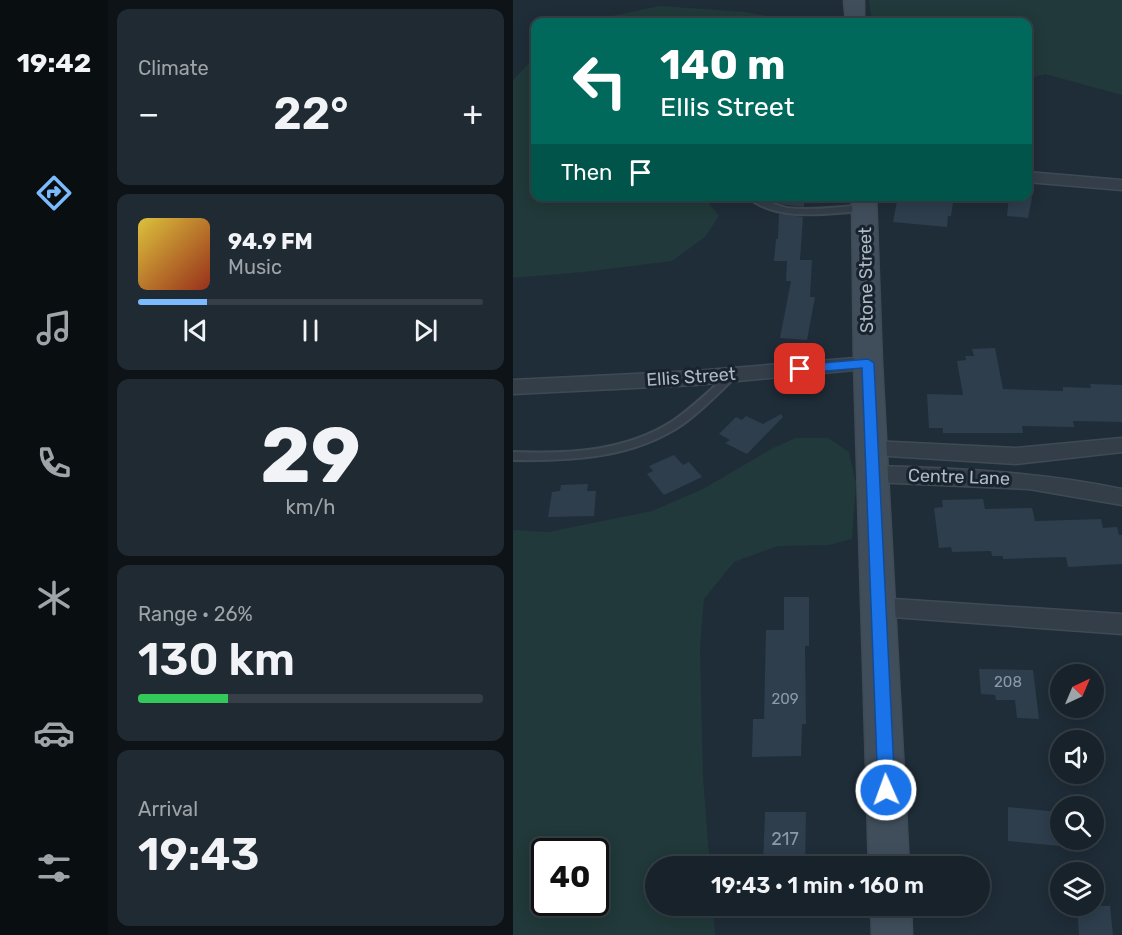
<!DOCTYPE html>
<html lang="en">
<head>
<meta charset="utf-8">
<style>
	:root { --surface:#17222a; --page:#202a32; --text:#f1f3f6; --muted:#9ea4a8; --line:#363f47; --accent:#7bbbfd }
	body { margin:0; font-family:Rubik,sans-serif; background:var(--page); color:var(--text); height:100vh; display:flex; flex-direction:column; font-size:22px; white-space:nowrap }
	* { box-sizing:border-box; margin:0 }
	p { font-size:20px; color:var(--muted) }
	.icon { flex:none; width:33px; height:33px; fill:none; stroke:currentColor; stroke-width:2; stroke-linecap:round; stroke-linejoin:round }
	.map { position:relative; flex:1; overflow:hidden }
	.sheet { display:flex; flex-direction:column; gap:9px; padding:9px; background:#0d1317; width:405px }
	.sheet>* { flex:none }
	.top-card { position:absolute; left:18px; top:18px; width:501px; height:183px; border-radius:12px; box-shadow:0 3px 15px #0003,0 0 0 2px var(--line); background:#00695c; color:#fff; overflow:hidden }
	.needle { width:39px; rotate:44deg }
	.buttons { position:absolute; left:537px; top:664px; display:grid; gap:12px }
	.buttons a { display:grid; place-items:center; width:54px; height:54px; border-radius:50%; background:var(--surface); box-shadow:0 3px 15px #0003,0 0 0 2px var(--line); font-size:30px }
	.speed { position:absolute; left:18px; top:838px; display:flex; gap:12px; font-size:30px; font-weight:700; text-align:center }
	.speed>* { display:grid; place-content:center; width:78px; height:78px; border-radius:50%; background:var(--surface); box-shadow:0 3px 15px #0003,0 0 0 2px var(--line); line-height:1 }
	.speed .limit { border:3px solid #111; border-radius:9px; background:#fff; color:#111 }
	.pin { position:absolute; display:grid; place-items:center; width:51px; height:51px; color:#fff; margin:-26px; border-radius:12px; box-shadow:0 3px 9px #0006 }
	.me { position:absolute; width:66px; margin:-33px; rotate:358deg; stroke-linejoin:round; filter:drop-shadow(0 0 4px #0008) }
	.turn { display:flex; align-items:center; gap:21px; height:126px; padding:0 30px; font-size:27px }
	.turn .icon { width:78px; height:78px; stroke-width:2.5 }
	.turn b { display:block; font-size:42px; line-height:51px }
	.then { display:flex; align-items:center; height:57px; padding:0 30px; background:#0003; gap:12px; font-size:22px }
	.big { font-size:45px; font-weight:600; line-height:1.1 }
	.sheet .widget { flex:1; display:flex; flex-direction:column; justify-content:center; gap:9px; min-width:0; padding:0 21px; border-radius:12px; background:var(--page) }
	.sheet .dial { align-items:center; gap:0 }
	.dial b { font-size:78px; line-height:1 }
	.song { display:flex; align-items:center; gap:18px }
	.cover { width:72px; height:72px; border-radius:9px; background:linear-gradient(135deg,hsl(50 70% 55%),hsl(10 70% 35%)) }
	.played { height:6px; border-radius:3px; background:linear-gradient(90deg,var(--accent) 20%,var(--line) 20%) }
	.keys { display:flex; justify-content:space-around; direction:ltr }
	.heat { display:flex; justify-content:space-between; align-items:center; font-size:33px; direction:ltr }
	.charge { height:9px; border-radius:4px; background:linear-gradient(90deg,#34c759 26%,var(--line) 0) }
	.trip { position:absolute; left:132px; top:856px; width:345px; height:60px; border-radius:30px; background:var(--surface); box-shadow:0 3px 15px #0003,0 0 0 2px var(--line); font-weight:600; line-height:60px; text-align:center }
	main { display:flex; flex:1; min-height:0 }
	.menu { display:flex; flex-direction:column; width:108px; justify-content:space-around; align-items:center; background:#090e11; color:var(--muted) }
	.menu .icon { width:42px; height:42px }
	.menu .active { color:var(--accent) }
	.menu b { font-size:27px; color:var(--text) }
	.map>svg:first-child { display:block }
	.green { fill:#21393a; fill-rule:evenodd }
	.building { fill:#2e3e4d }
	.lines { fill:none; stroke-linecap:round; stroke-linejoin:round }
	.lane-casing { stroke:#3f4a55; stroke-width:4 }
	.street-casing { stroke:#3f4a55; stroke-width:3 }
	.secondary-casing { stroke:#3f4a55; stroke-width:3 }
	.lane { fill:#333e49; fill-rule:evenodd }
	.street { fill:#333e49; fill-rule:evenodd }
	.secondary { fill:#404e5c; fill-rule:evenodd }
	.route { fill:#1a73e8; stroke:#114b97; stroke-width:1.5 }
	.labels { text-anchor:middle; dominant-baseline:central; stroke-width:6; stroke-linejoin:round; paint-order:stroke }
	.number-label { font-size:15px; fill:#8c99a6 }
	.street-label { font-size:18px; fill:#adb9c6; stroke:#18232d }
	.near-number-label { font-size:18px; fill:#8c99a6 }
</style>
</head>
<body>
<main>
<nav class="menu">
<b>19:42</b>
<svg class="icon active" aria-label="directions" viewBox="0 0 24 24"><path d="M12 3l9 9-9 9-9-9zM9 14v-3h6M13 9l2 2-2 2"/></svg>
<svg class="icon" aria-label="music" viewBox="0 0 24 24"><path d="M9 18V5l10-2v13"/><circle cx="6" cy="18" r="3"/><circle cx="16" cy="16" r="3"/></svg>
<svg class="icon" aria-label="phone" viewBox="0 0 24 24"><path d="M5 4h4l2 5-3 2q2 4 5 5l2-3 5 2v4C11 20 4 13 5 4z"/></svg>
<svg class="icon" aria-label="climate" viewBox="0 0 24 24"><path d="M12 3v18M4 7l16 10M4 17L20 7"/></svg>
<svg class="icon" aria-label="car" viewBox="0 0 24 24"><path d="M5 17H2v-5l4-1 3-4h7l3 4 3 1v5h-3M9 17h6M6 11h13"/><circle cx="7" cy="17" r="2"/><circle cx="17" cy="17" r="2"/></svg>
<svg class="icon" aria-label="filters" viewBox="0 0 24 24"><path d="M4 7h16M4 17h16"/><circle cx="9" cy="7" r="2"/><circle cx="15" cy="17" r="2"/></svg>
</nav>
<section class="sheet">
<div class="widget"><p>Climate</p>
<div class="heat"><a>−</a><b class="big">22°</b><a>+</a></div>
</div>
<div class="widget">
<div class="song"><i class="cover"></i><div><b>94.9 FM</b><p>Music</p></div></div>
<div class="played"></div>
<div class="keys"><svg class="icon" aria-label="previous" viewBox="0 0 24 24"><path d="M18 5L8 12l10 7zM5 5v14"/></svg><svg class="icon" aria-label="pause" viewBox="0 0 24 24"><path d="M8 5v14M16 5v14"/></svg><svg class="icon" aria-label="next" viewBox="0 0 24 24"><path d="M6 5l10 7-10 7zM19 5v14"/></svg></div>
</div>
<div class="widget dial"><b>29</b><p>km/h</p></div>
<div class="widget"><p>Range · 26%</p><b class="big">130 km</b><div class="charge"></div></div>
<div class="widget"><p>Arrival</p><b class="big">19:43</b></div>
</section>
<div class="map">
<svg width="609" height="935" viewBox="0 0 609 935">
	<rect width="100%" height="100%" fill="#1f2d38"/>
	<g class="green">
		<path d="M356 0H609V95L532 74 515 79 514 22H359Z"/>
		<path d="M147 6 233 12 283 22H70Z"/>
		<path d="M22 57V196L191 197 206 216 192 237 159 261 71 272 0 278V80Z"/>
		<path d="M283 438H315L336 452 343 484 339 539 316 545 265 546 221 562 191 599 187 647 190 777 197 867H142V906H200L202 935H0V530L35 532 139 511 190 489 260 448ZM32 852H82V903H32Z"/>
	</g>
	<g class="building">
		<path d="M267 196H291V207L267 204Z"/>
		<path d="M385 196H441L438 216H435L434 227 380 222Z"/>
		<path d="M496 196 519 198 515 218 494 216Z"/>
		<path d="M266 214 290 217 287 260H299L297 297H302L294 340 267 338 278 281H273L274 261H261L263 239H265Z"/>
		<path d="M482 348 490 389 550 391V387L578 388 577 384 609 385V422L560 421 561 427 509 426 510 433H430V428H416L414 394 450 395 444 361 453 360 452 356H461L459 349Z"/>
		<path d="M268 414 270 417 234 454 212 443 217 440 206 434 223 417 229 420 233 416 250 424Z"/>
		<path d="M161 455 170 465 176 462 189 477 151 495 134 474 140 471 136 466Z"/>
		<path d="M75 484 74 491H83L81 516 35 517 39 492 47 491 48 485Z"/>
		<path d="M470 499 472 509 519 508 522 521 588 519 590 528 604 527 606 535H609V564L555 567 553 557 490 559V556H479L478 551 439 552 438 547 426 548 421 508 430 507 429 500Z"/>
		<path d="M271 597H296V646H292L293 724H289L288 756 239 757 240 719H251L253 630H271Z"/>
		<path d="M466 669 520 670 526 719 504 718 502 700H483L482 695 468 694Z"/>
		<path d="M495 807 546 812 547 846 495 841Z"/>
		<path d="M252 812H293L292 866 250 865Z"/>
		<path d="M564 906H597L600 935H566Z"/>
	</g>
	<g class="lines">
		<defs>
			<g id="lane">
				<path d="M233 196C248 196 259 205 274 208 299 211 326 207 351 205L355 208 351 211C313 213 265 223 233 196Z"/>
				<path d="M219 372 224 375 222 377C206 393 189 410 170 424 120 458 59 461 0 460V452C55 454 112 452 160 421 180 407 198 390 216 373Z"/>
			</g>
			<g id="street">
				<path d="M514 172 609 180V190L514 182Z"/>
				<path d="M355 357 362 358 365 363 362 368 182 385 0 394V380L182 371Z"/>
				<path d="M609 438V452L503 464 359 455 352 453 349 448 352 443 359 441 503 448Z"/>
				<path d="M360 466C444 468 527 472 609 489V505L516 489 360 482 353 479 349 474 353 469Z"/>
				<path d="M366 598 609 614V634L366 616 358 614 354 607 358 600Z"/>
			</g>
			<g id="secondary">
				<path d="M331 0H351V22H333Z"/>
				<path d="M339 196H363L369 363 396 867H356L341 363Z"/>
				<path d="M358 906H398L399 935H359Z"/>
			</g>
		</defs>
		<use href="#lane" class="lane-casing"/>
		<use href="#street" class="street-casing"/>
		<use href="#secondary" class="secondary-casing"/>
		<use href="#lane" class="lane"/>
		<use href="#street" class="street"/>
		<use href="#secondary" class="secondary"/>
	</g>
	<path class="route" d="M355 359 361 363 382 790 379 796 373 798 367 796 365 790 349 368 287 373 280 369 287 365Z"/>
	<g class="labels">
		<g class="number-label">
			<text x="495" y="682">208</text>
			<text x="272" y="699">209</text>
		</g>
		<g class="street-label">
			<text transform="translate(353 280) rotate(-91)">Stone Street</text>
			<text transform="translate(178 377) rotate(-4)">Ellis Street</text>
			<text transform="translate(446 477) rotate(2)">Centre Lane</text>
		</g>
		<g class="near-number-label">
			<text x="272" y="839">217</text>
		</g>
	</g>
</svg>
<div class="buttons">
<a><svg class="needle" viewBox="-14 -14 28 28"><path d="M0-13l5 13h-10z" fill="#e53935"/><path d="M0 13l5-13h-10z" fill="#9ea4a8"/></svg></a>
<a><svg class="icon" aria-label="sound" viewBox="0 0 24 24"><path d="M4 9h4l5-4v14l-5-4H4zM17 9q2 3 0 6"/></svg></a>
<a><svg class="icon" aria-label="search" viewBox="0 0 24 24"><circle cx="10" cy="10" r="6"/><path d="M15 15l6 6"/></svg></a>
<a><svg class="icon" aria-label="layers" viewBox="0 0 24 24"><path d="M12 4l9 5-9 5-9-5zM3 14l9 5 9-5"/></svg></a>
</div>
<div class="speed"><div class="limit">40</div></div>
<div class="pin" style="left:287px;top:369px;background:#d93025"><svg class="icon" aria-label="arrive" viewBox="0 0 24 24"><path d="M6 21V4h12l-3 4 3 4H6"/></svg></div>
<svg class="me" style="left:373px;top:790px" viewBox="-20 -20 40 40"><circle r="17" fill="#1a73e8" stroke="#fff" stroke-width="3"/><path d="M0-11L8 9 0 5-8 9z" fill="#fff"/></svg>
<div class="trip">19:43 · 1 min · 160 m</div>
<div class="top-card">
<div class="turn"><svg class="icon" aria-label="left" viewBox="0 0 24 24"><path d="M17 20v-9H6M10 6l-5 5 5 5"/></svg><div><b>140 m</b>Ellis Street</div></div>
<div class="then">Then<svg class="icon" aria-label="arrive" viewBox="0 0 24 24"><path d="M6 21V4h12l-3 4 3 4H6"/></svg></div>
</div>
</div>
</main>
</body>
</html>
